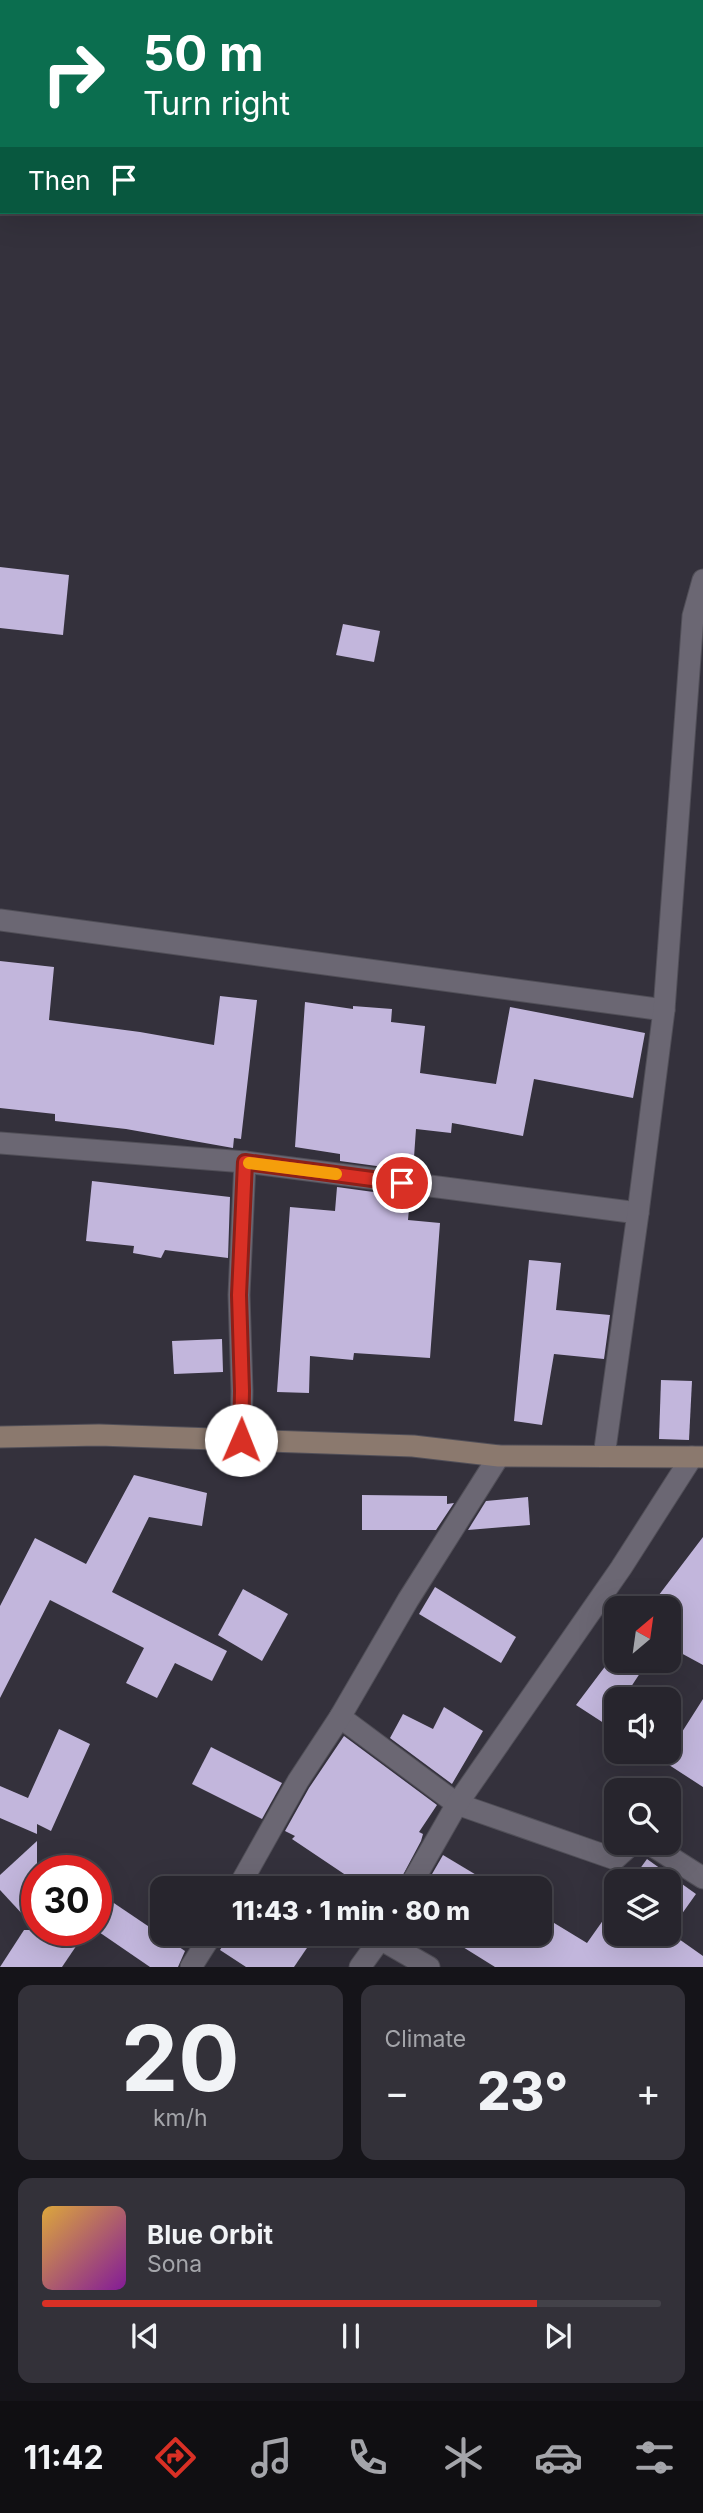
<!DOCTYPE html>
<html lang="en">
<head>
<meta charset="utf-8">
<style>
	:root { --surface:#27252d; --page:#333139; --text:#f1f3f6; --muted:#a4a5aa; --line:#434249; --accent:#d93025 }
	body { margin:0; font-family:Inter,sans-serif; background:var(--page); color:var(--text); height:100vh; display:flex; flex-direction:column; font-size:26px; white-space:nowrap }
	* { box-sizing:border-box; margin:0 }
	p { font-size:23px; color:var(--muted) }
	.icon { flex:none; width:38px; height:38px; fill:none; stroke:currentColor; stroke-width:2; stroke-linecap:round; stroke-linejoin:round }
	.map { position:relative; height:1967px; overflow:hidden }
	.sheet { display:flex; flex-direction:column; gap:18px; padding:18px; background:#151419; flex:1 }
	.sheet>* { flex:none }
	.banner { position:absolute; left:0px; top:0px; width:704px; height:214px; box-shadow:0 7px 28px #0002,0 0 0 2px var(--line); background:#0b6e4f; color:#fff; overflow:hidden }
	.needle { width:46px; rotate:29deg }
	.tools { position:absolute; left:604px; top:1596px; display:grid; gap:14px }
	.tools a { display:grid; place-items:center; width:77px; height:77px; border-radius:14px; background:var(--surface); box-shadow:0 7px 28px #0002,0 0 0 2px var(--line); font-size:35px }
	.speed { position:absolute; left:21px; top:1855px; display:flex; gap:14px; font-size:35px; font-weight:700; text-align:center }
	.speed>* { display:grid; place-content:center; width:91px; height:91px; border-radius:50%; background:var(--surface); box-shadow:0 7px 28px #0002,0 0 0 2px var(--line); line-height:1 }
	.speed .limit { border:10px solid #d22; background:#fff; color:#111 }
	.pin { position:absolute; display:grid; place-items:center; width:60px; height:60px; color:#fff; margin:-30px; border:4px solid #fff; border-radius:50%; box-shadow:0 2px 7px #0007 }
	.me { position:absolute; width:77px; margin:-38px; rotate:1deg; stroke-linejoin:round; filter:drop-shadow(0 0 5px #0008) }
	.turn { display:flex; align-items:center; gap:24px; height:147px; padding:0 28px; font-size:32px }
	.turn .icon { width:91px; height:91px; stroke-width:2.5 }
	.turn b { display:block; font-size:49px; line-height:60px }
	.then { display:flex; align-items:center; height:66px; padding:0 28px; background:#0003; gap:14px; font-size:26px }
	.big { font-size:52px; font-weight:800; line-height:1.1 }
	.sheet .widget { flex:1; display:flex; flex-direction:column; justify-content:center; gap:10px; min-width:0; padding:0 24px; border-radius:14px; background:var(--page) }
	.sheet .dial { align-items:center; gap:0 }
	.dial b { font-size:91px; line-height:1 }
	.song { display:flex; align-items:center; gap:21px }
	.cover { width:84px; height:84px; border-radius:10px; background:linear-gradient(135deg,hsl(40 70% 55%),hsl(290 70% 35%)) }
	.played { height:7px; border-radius:4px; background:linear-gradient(90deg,var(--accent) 80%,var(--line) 80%) }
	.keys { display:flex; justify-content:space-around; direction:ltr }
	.heat { display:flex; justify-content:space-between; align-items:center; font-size:38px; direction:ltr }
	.sheet .tiles { flex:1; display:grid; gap:18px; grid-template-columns:1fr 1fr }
	.widget:last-child { grid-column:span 2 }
	.trip { position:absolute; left:150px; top:1876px; width:402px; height:70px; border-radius:14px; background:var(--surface); box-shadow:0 7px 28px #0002,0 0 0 2px var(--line); font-weight:800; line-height:70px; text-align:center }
	.tab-bar { display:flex; height:112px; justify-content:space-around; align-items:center; background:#100f12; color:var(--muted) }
	.tab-bar .icon { width:49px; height:49px }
	.tab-bar .current { color:var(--accent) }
	.tab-bar b { font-size:32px; color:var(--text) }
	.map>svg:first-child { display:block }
	.building { fill:#c2b6dc }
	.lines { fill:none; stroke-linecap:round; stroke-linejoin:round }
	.street-casing { stroke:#514f58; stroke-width:23 }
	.secondary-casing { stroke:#514f58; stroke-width:23 }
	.street { stroke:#6b6773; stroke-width:21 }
	.secondary { stroke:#8b796e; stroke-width:21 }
	.route-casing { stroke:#8d1f18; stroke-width:18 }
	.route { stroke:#d93025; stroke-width:12 }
	.slow { stroke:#f59e0b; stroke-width:12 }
</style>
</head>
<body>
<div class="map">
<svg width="703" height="1967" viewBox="0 0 703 1967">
	<rect width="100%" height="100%" fill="#34313c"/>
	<g class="building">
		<path d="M0 567 69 575 63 635 0 628Z"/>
		<path d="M343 624 380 631 374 662 336 655Z"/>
		<path d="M0 961 54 967 49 1020 140 1032 214 1045 220 996 257 1000 241 1139 234 1138 233 1148 126 1129 55 1121V1114L0 1108Z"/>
		<path d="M305 1002 353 1009V1006L392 1009 391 1022 425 1026 420 1073 496 1084 510 1007 645 1033 633 1098 534 1079 523 1136 452 1123 451 1133 416 1129 413 1171 340 1161V1154L295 1147Z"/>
		<path d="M92 1181 230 1197 228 1258 165 1250 161 1258 133 1253 134 1246 86 1241Z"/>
		<path d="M337 1187 410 1197 408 1220 440 1223 430 1358 354 1353 353 1360 310 1356 309 1393 277 1392 290 1207 335 1211Z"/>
		<path d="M529 1260 561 1263 556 1310 610 1315 604 1359 554 1354 542 1425 514 1421Z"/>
		<path d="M222 1339 223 1372 174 1374 172 1341Z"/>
		<path d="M661 1380 692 1381 689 1440 659 1439Z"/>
		<path d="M134 1475 207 1493 202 1526 149 1517 112 1592 227 1651 212 1681 175 1663 157 1698 126 1683 144 1648 50 1600 0 1698V1606L35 1538 86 1564Z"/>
		<path d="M362 1495 447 1496V1504L454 1503 436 1530H362Z"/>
		<path d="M528 1497 530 1525 468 1530 486 1501Z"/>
		<path d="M703 1537V1665L668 1646V1608H649Z"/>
		<path d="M435 1587 516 1637 501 1663 419 1614Z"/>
		<path d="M243 1589 288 1614 262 1661 218 1635Z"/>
		<path d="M616 1652V1661H648L625 1696 630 1699H616V1731L576 1705Z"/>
		<path d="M703 1699V1787L649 1752H668V1724L682 1732Z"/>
		<path d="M444 1707 483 1731 452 1784 390 1738 403 1714 433 1729Z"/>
		<path d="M59 1729 90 1744 51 1831 37 1824V1834L0 1818V1786L28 1798Z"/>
		<path d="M344 1736 437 1805 419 1832 423 1834 421 1841 396 1888H365L292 1839 295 1836 285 1831 309 1788Z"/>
		<path d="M211 1747 282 1783 262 1819 192 1784Z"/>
		<path d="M37 1841V1930L0 1890V1875Z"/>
		<path d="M443 1855 498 1888H424Z"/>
		<path d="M647 1859 696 1894 669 1932 703 1956V1967H495L442 1934H541V1915L587 1943 616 1902V1934H668V1881H631Z"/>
		<path d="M96 1891 185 1951 178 1967H150L96 1930Z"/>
		<path d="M24 1930H87L62 1967H0Z"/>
		<path d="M230 1934H299L311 1942 294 1967H246L220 1950Z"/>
	</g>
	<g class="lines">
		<defs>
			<g id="street">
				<path d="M0 920 664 1010"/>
				<path d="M0 1143 245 1162 638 1213"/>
				<path d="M241 1440 242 1391 239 1295 245 1162"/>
				<path d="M604 1456 638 1213 664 1010 693 616 703 580"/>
				<path d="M340 1717 457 1804 615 1859 633 1843"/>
				<path d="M648 1843 703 1878"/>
				<path d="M238 1888 298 1781 340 1717 408 1600 499 1456"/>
				<path d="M409 1888 457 1804 621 1568 692 1457"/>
				<path d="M380 1939 429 1967"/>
				<path d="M191 1967 212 1934"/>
				<path d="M360 1967 384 1934"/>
			</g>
			<path id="secondary" d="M0 1437 99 1435 413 1446 499 1456 703 1457"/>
		</defs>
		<use href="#street" class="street-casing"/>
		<use href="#secondary" class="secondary-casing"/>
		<use href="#street" class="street"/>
		<use href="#secondary" class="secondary"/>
	</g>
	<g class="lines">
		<defs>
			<path id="route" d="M241 1440 242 1391 239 1295 245 1162 402 1183"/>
		</defs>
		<use href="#route" class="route-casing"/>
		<use href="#route" class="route"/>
		<path class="slow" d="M249 1163 336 1174"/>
	</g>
</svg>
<div class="tools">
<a><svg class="needle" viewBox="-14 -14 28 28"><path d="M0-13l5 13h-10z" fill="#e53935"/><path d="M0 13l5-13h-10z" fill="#a4a5aa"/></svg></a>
<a><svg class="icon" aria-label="sound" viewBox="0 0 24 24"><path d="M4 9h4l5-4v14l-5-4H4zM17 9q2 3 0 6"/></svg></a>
<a><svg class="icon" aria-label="search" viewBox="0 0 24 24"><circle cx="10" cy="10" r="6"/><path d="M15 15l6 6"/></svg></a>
<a><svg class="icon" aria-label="layers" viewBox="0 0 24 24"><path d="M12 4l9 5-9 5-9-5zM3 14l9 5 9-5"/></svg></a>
</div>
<div class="speed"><div class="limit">30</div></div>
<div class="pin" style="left:402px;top:1183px;background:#d93025"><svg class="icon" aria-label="arrive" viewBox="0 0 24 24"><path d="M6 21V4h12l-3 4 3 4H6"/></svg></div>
<svg class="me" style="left:241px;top:1440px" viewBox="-20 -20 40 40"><circle r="19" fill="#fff"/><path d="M0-13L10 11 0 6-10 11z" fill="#d93025"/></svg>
<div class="trip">11:43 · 1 min · 80 m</div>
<div class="banner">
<div class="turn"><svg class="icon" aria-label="right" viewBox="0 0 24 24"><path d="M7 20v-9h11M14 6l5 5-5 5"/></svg><div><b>50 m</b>Turn right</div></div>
<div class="then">Then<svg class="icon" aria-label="arrive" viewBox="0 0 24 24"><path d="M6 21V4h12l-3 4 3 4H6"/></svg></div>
</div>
</div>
<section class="sheet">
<div class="tiles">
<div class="widget dial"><b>20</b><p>km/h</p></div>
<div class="widget"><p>Climate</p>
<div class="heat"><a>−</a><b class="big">23°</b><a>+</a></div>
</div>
<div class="widget">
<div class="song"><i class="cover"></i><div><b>Blue Orbit</b><p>Sona</p></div></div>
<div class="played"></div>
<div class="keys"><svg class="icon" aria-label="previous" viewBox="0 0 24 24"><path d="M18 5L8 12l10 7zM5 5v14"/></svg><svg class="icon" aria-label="pause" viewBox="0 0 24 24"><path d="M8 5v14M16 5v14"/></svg><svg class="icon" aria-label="next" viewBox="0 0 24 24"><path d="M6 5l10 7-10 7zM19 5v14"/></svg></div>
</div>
</div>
</section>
<nav class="tab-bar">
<b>11:42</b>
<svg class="icon current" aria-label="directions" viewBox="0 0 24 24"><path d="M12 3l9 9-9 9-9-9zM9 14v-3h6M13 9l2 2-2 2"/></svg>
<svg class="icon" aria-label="music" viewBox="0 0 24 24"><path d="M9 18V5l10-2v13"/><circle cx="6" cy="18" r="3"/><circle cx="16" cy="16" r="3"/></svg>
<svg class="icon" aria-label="phone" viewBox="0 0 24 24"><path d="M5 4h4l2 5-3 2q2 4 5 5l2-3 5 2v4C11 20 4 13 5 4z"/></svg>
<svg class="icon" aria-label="climate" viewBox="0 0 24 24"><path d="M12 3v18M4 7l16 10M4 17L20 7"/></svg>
<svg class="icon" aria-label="car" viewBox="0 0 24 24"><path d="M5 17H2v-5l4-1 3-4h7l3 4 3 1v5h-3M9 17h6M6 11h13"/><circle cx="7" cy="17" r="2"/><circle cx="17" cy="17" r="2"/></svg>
<svg class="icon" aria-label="filters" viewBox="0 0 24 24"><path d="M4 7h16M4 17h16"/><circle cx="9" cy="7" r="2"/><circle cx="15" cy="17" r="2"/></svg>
</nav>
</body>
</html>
